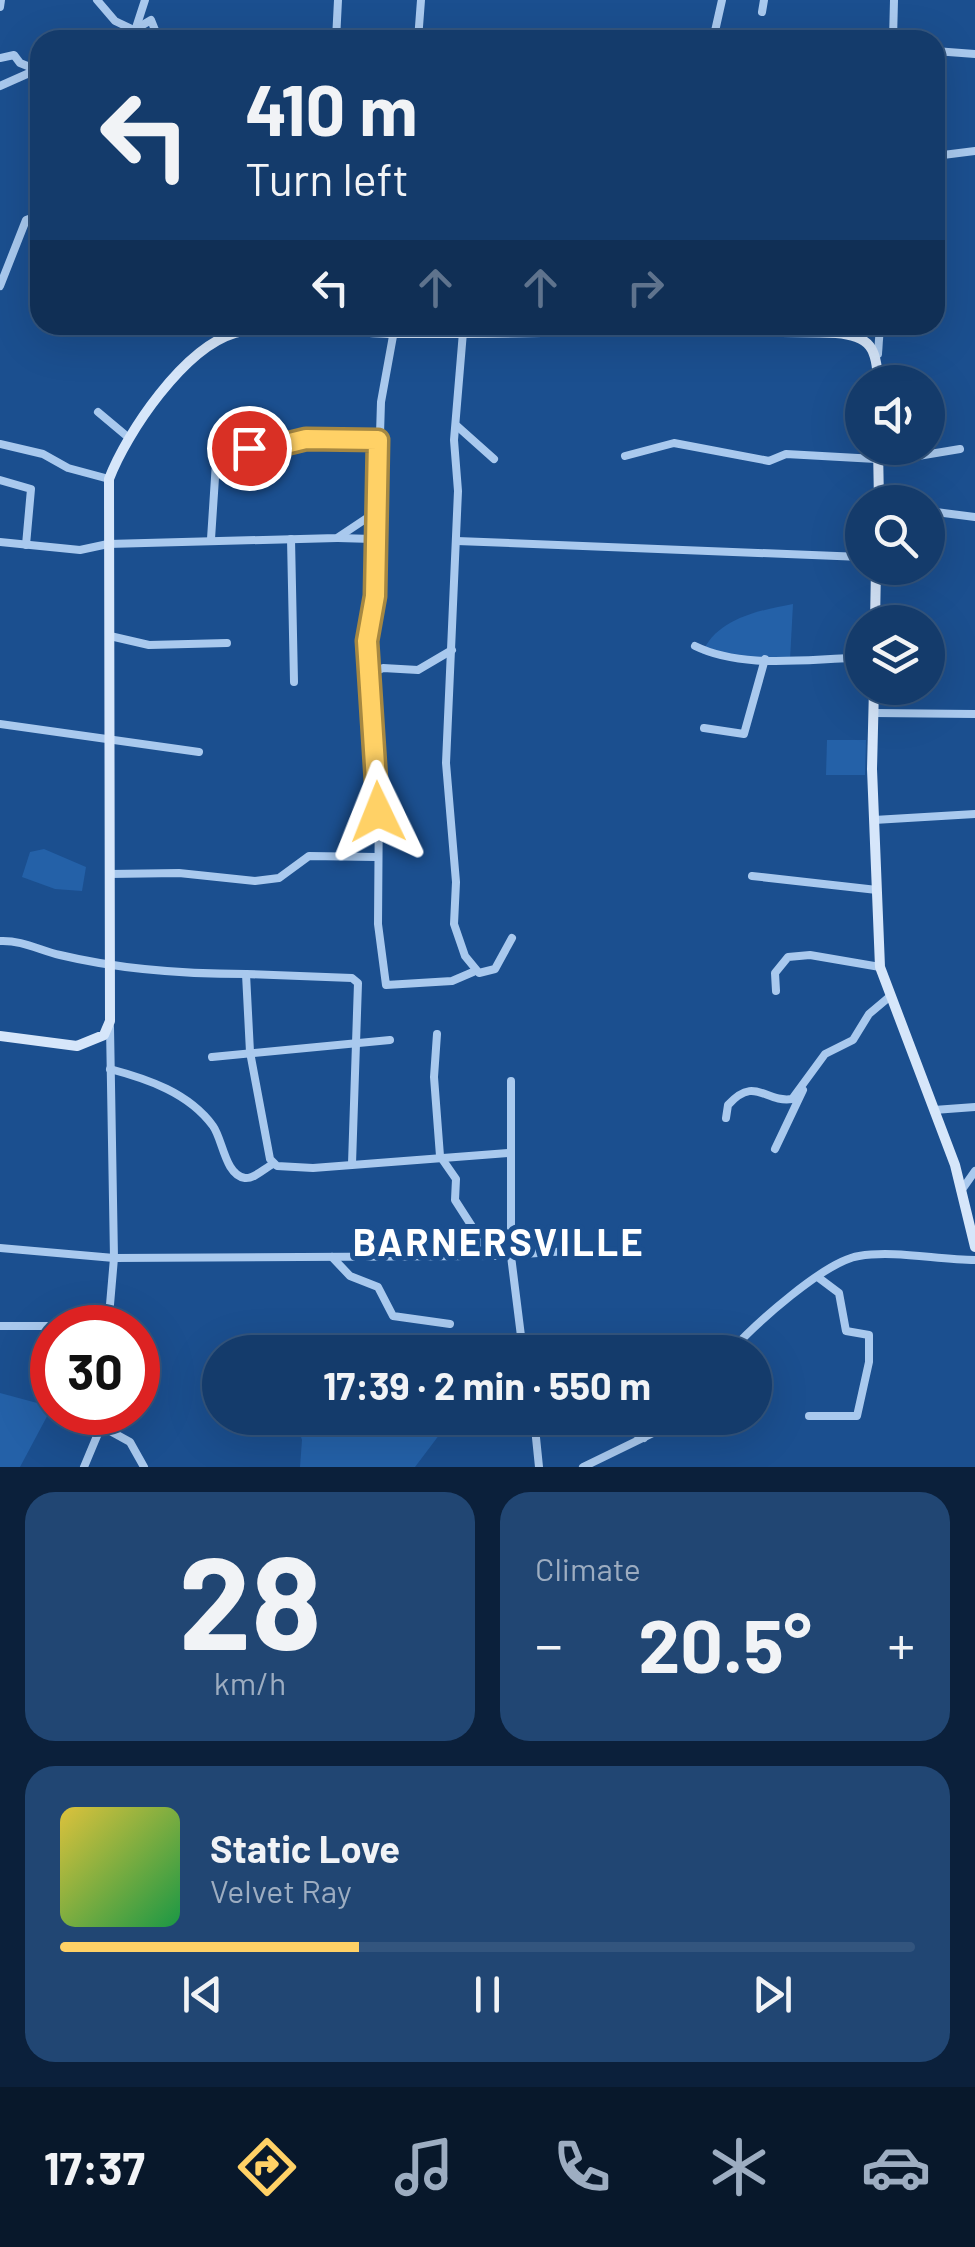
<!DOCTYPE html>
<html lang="en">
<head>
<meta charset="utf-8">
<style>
	:root { --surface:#143b6b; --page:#214673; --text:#f1f3f6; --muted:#9dadc1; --line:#33557e; --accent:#ffd166 }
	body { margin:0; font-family:Barlow,sans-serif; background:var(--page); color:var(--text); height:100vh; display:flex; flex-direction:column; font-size:38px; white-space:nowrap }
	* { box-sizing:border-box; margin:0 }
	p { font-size:32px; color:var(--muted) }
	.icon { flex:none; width:55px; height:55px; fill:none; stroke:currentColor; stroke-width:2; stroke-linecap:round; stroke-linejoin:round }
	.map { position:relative; height:1467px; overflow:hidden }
	.drawer { display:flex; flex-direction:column; gap:25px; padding:25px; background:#0b203b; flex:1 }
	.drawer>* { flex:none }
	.guide { position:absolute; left:30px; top:30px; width:915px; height:305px; border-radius:30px; box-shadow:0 10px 40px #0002,0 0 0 2px var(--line); background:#143b6b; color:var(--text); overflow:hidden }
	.controls { position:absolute; left:845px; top:365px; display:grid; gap:20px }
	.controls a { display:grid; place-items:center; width:100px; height:100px; border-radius:50%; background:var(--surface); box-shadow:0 10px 40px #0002,0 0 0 2px var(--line); font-size:50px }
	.speed { position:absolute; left:30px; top:1305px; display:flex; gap:20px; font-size:50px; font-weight:700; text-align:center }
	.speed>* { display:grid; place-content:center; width:130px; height:130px; border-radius:50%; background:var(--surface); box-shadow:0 10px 40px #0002,0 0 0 2px var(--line); line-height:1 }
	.speed .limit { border:15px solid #d22; background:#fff; color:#111 }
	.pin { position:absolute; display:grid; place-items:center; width:85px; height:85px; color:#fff; margin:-42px; border:5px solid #fff; border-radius:50%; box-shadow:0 2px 10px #0007 }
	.me { position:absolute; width:110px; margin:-55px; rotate:358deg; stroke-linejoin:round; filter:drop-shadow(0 0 8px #0008) }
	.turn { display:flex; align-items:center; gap:35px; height:210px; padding:0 50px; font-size:45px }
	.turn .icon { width:130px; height:130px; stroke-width:2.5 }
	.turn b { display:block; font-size:70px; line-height:85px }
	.lanes { display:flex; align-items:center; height:95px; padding:0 50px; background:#0003; justify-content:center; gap:50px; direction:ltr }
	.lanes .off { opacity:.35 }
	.big { font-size:75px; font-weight:700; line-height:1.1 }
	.drawer .tile { flex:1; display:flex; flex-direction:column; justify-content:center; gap:15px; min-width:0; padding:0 35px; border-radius:30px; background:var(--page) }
	.drawer .dial { align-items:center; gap:0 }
	.dial b { font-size:130px; line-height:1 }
	.song { display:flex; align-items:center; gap:30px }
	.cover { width:120px; height:120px; border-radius:15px; background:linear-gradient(135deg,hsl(50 70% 55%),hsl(140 70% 35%)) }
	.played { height:10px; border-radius:5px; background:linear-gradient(90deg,var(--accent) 35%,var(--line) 35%) }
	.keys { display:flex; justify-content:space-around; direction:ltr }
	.heat { display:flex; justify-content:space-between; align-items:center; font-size:55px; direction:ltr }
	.drawer .tiles { flex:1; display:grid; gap:25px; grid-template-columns:1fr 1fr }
	.tile:last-child { grid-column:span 2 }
	.trip { position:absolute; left:202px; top:1335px; width:570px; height:100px; border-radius:50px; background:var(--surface); box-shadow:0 10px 40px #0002,0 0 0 2px var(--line); font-weight:700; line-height:100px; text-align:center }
	.tabs { display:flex; height:160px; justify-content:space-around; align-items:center; background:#08182b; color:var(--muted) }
	.tabs .icon { width:70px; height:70px }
	.tabs .selected { color:var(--accent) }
	.tabs b { font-size:45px; color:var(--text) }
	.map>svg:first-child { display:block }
	.green { fill:#2461a8 }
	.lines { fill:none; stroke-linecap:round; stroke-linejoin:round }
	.street { stroke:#a9c9ee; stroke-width:8 }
	.secondary { stroke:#d6e6fa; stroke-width:10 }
	.route-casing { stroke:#a68842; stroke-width:25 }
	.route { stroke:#ffd166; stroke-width:18 }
	.labels { text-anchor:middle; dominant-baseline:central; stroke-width:10; stroke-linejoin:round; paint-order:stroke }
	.district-label { font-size:38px; font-weight:bold; letter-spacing:2.5px; fill:#fff; stroke:#1b4f8f }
</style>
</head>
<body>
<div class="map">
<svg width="975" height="1467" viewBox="0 0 975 1467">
	<rect width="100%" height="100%" fill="#1b4f8f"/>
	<g class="green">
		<path d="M793 604 790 660 702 654C715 619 760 610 793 604Z"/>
		<path d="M827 740H866L865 775H826Z"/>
		<path d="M44 849 86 867 82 891 55 889 22 877 30 852Z"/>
		<path d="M481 1336 486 1352H391Z"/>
		<path d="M0 1393 52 1407 20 1467H0Z"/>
		<path d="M295 1418H452L415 1467H300L302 1440Z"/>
	</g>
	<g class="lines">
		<g class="street">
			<path d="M97 0 115 21 134 30 151 20 159 40"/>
			<path d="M0 7 1 0"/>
			<path d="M762 12 764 0"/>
			<path d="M132 40 145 0"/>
			<path d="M336 40 338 0"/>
			<path d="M418 40 421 0"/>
			<path d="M713 40 722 0"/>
			<path d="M893 40 894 0"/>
			<path d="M935 51 975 54"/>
			<path d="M0 58 14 55 20 63 40 71"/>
			<path d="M0 86 36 70"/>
			<path d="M935 156 975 151"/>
			<path d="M38 259 40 253"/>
			<path d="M0 286 26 220 40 215"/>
			<path d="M395 325 381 402 375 596 367 641 372 694 370 730 379 792 378 924 386 985 452 981 473 972"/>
			<path d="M463 332 454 440 458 491 446 763 456 882 454 924 465 956 479 973 495 969 512 938"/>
			<path d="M878 354 880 325"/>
			<path d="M98 412 129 438"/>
			<path d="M457 426 494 459"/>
			<path d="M0 444 43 454 68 468 109 479"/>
			<path d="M625 456 674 443 769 461 786 454 894 460 960 449"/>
			<path d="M0 480 31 489 26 545"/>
			<path d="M928 511 975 517"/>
			<path d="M338 538 373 539"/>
			<path d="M211 539 217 447 265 449 294 440H378"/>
			<path d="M291 539 294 682"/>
			<path d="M457 541 862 557"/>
			<path d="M0 542 80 550 108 544 337 538 376 512"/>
			<path d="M110 636 149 645 227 643"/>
			<path d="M695 646C744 670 810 658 862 658"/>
			<path d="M371 674 383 668 418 670 452 650"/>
			<path d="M874 713 975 714"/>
			<path d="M0 724 199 752"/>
			<path d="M704 728 744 734 765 659"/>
			<path d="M874 820 975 814"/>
			<path d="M109 874 179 873 255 881 279 878 309 856 376 857"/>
			<path d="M752 876 877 890"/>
			<path d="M0 941C22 940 39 950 60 955 118 969 186 974 246 974L250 1052 270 1159 277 1166 313 1168 508 1153"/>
			<path d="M246 974 352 978 358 983 352 1164"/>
			<path d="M776 991 775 973 788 957 810 955 880 967"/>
			<path d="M437 1034 434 1077 440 1156 456 1179 455 1200 491 1256 569 1251"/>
			<path d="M212 1057 390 1040"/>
			<path d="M110 1069C148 1079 189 1093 213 1126 223 1140 225 1175 245 1178 254 1179 265 1168 273 1164"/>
			<path d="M511 1081V1256L523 1352"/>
			<path d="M934 1110 975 1107"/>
			<path d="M726 1118 728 1105C755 1075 765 1103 792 1099L825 1054 853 1040 869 1014 888 998"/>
			<path d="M775 1149 803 1090"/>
			<path d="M961 1191 975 1171"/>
			<path d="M0 1248 114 1258 491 1256"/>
			<path d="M332 1257 350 1276 378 1287 393 1316 450 1324"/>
			<path d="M0 1326H108"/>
			<path d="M108 1328 114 1258 110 1027"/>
			<path d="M730 1352C754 1325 825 1261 859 1256 895 1250 938 1260 975 1260"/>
			<path d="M809 1416H857L869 1362V1335L846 1331 839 1293 819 1278"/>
			<path d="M534 1418 539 1467"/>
			<path d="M605 1418 644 1438"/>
			<path d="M101 1426 130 1442 144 1467"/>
			<path d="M84 1467 107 1412"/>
			<path d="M583 1467 684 1418"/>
		</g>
		<g class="secondary">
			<path d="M878 448 879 502"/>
			<path d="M875 622 876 568"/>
			<path d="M874 688 872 769 880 967 955 1165 975 1247"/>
			<path d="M0 1036 77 1046 104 1035 110 1021 109 479C127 432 184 348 235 333 284 318 344 333 394 333 542 333 689 329 836 333 871 336 877 349 878 382"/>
		</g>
	</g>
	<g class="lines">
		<defs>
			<path id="route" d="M249 448 265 449 306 439 378 440 375 596 367 641 378 812"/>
		</defs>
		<use href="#route" class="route-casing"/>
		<use href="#route" class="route"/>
	</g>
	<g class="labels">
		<g class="district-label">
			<text x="499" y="1241">BARNERSVILLE</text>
		</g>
	</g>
</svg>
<div class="controls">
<a><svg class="icon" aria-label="sound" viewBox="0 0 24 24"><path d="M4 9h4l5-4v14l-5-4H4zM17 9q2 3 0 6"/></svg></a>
<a><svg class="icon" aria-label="search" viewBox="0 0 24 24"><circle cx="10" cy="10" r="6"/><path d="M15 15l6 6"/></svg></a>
<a><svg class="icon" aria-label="layers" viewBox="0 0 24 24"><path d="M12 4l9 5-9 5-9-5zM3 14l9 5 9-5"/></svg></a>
</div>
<div class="speed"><div class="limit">30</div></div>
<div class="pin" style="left:249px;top:448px;background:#d93025"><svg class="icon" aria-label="arrive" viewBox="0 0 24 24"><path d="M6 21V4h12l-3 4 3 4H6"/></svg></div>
<svg class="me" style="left:378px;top:812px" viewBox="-20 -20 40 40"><path d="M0-17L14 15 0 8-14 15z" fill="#ffd166" stroke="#fff" stroke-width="4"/></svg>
<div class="trip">17:39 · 2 min · 550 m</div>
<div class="guide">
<div class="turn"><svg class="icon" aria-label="left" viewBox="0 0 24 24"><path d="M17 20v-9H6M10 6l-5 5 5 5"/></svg><div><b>410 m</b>Turn left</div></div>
<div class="lanes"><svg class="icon" aria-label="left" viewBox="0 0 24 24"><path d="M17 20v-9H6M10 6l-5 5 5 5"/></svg><svg class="icon off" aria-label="ahead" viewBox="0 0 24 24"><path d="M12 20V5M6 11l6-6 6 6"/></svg><svg class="icon off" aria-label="ahead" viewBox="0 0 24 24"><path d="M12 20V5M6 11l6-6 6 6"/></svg><svg class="icon off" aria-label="right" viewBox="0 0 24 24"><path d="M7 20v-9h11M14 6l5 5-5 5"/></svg></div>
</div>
</div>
<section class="drawer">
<div class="tiles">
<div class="tile dial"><b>28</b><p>km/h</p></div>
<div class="tile"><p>Climate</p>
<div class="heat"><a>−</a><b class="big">20.5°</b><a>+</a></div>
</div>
<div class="tile">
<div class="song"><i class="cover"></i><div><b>Static Love</b><p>Velvet Ray</p></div></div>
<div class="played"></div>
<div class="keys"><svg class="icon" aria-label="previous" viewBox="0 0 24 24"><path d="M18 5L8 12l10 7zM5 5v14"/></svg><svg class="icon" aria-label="pause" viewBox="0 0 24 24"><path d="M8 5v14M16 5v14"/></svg><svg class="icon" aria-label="next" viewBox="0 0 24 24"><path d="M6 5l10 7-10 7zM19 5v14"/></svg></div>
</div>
</div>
</section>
<nav class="tabs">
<b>17:37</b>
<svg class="icon selected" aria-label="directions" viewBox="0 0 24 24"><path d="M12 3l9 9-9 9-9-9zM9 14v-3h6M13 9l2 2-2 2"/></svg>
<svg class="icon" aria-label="music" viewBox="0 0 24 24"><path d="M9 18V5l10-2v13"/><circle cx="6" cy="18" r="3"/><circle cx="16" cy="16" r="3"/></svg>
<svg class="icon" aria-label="phone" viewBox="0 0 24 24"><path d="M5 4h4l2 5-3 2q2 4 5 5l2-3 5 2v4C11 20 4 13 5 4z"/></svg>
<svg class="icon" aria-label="climate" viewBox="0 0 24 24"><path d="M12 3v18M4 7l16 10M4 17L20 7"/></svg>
<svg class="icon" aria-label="car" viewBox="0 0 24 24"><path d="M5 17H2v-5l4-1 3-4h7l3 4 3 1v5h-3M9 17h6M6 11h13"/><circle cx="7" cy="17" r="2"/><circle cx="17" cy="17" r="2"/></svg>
</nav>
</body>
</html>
